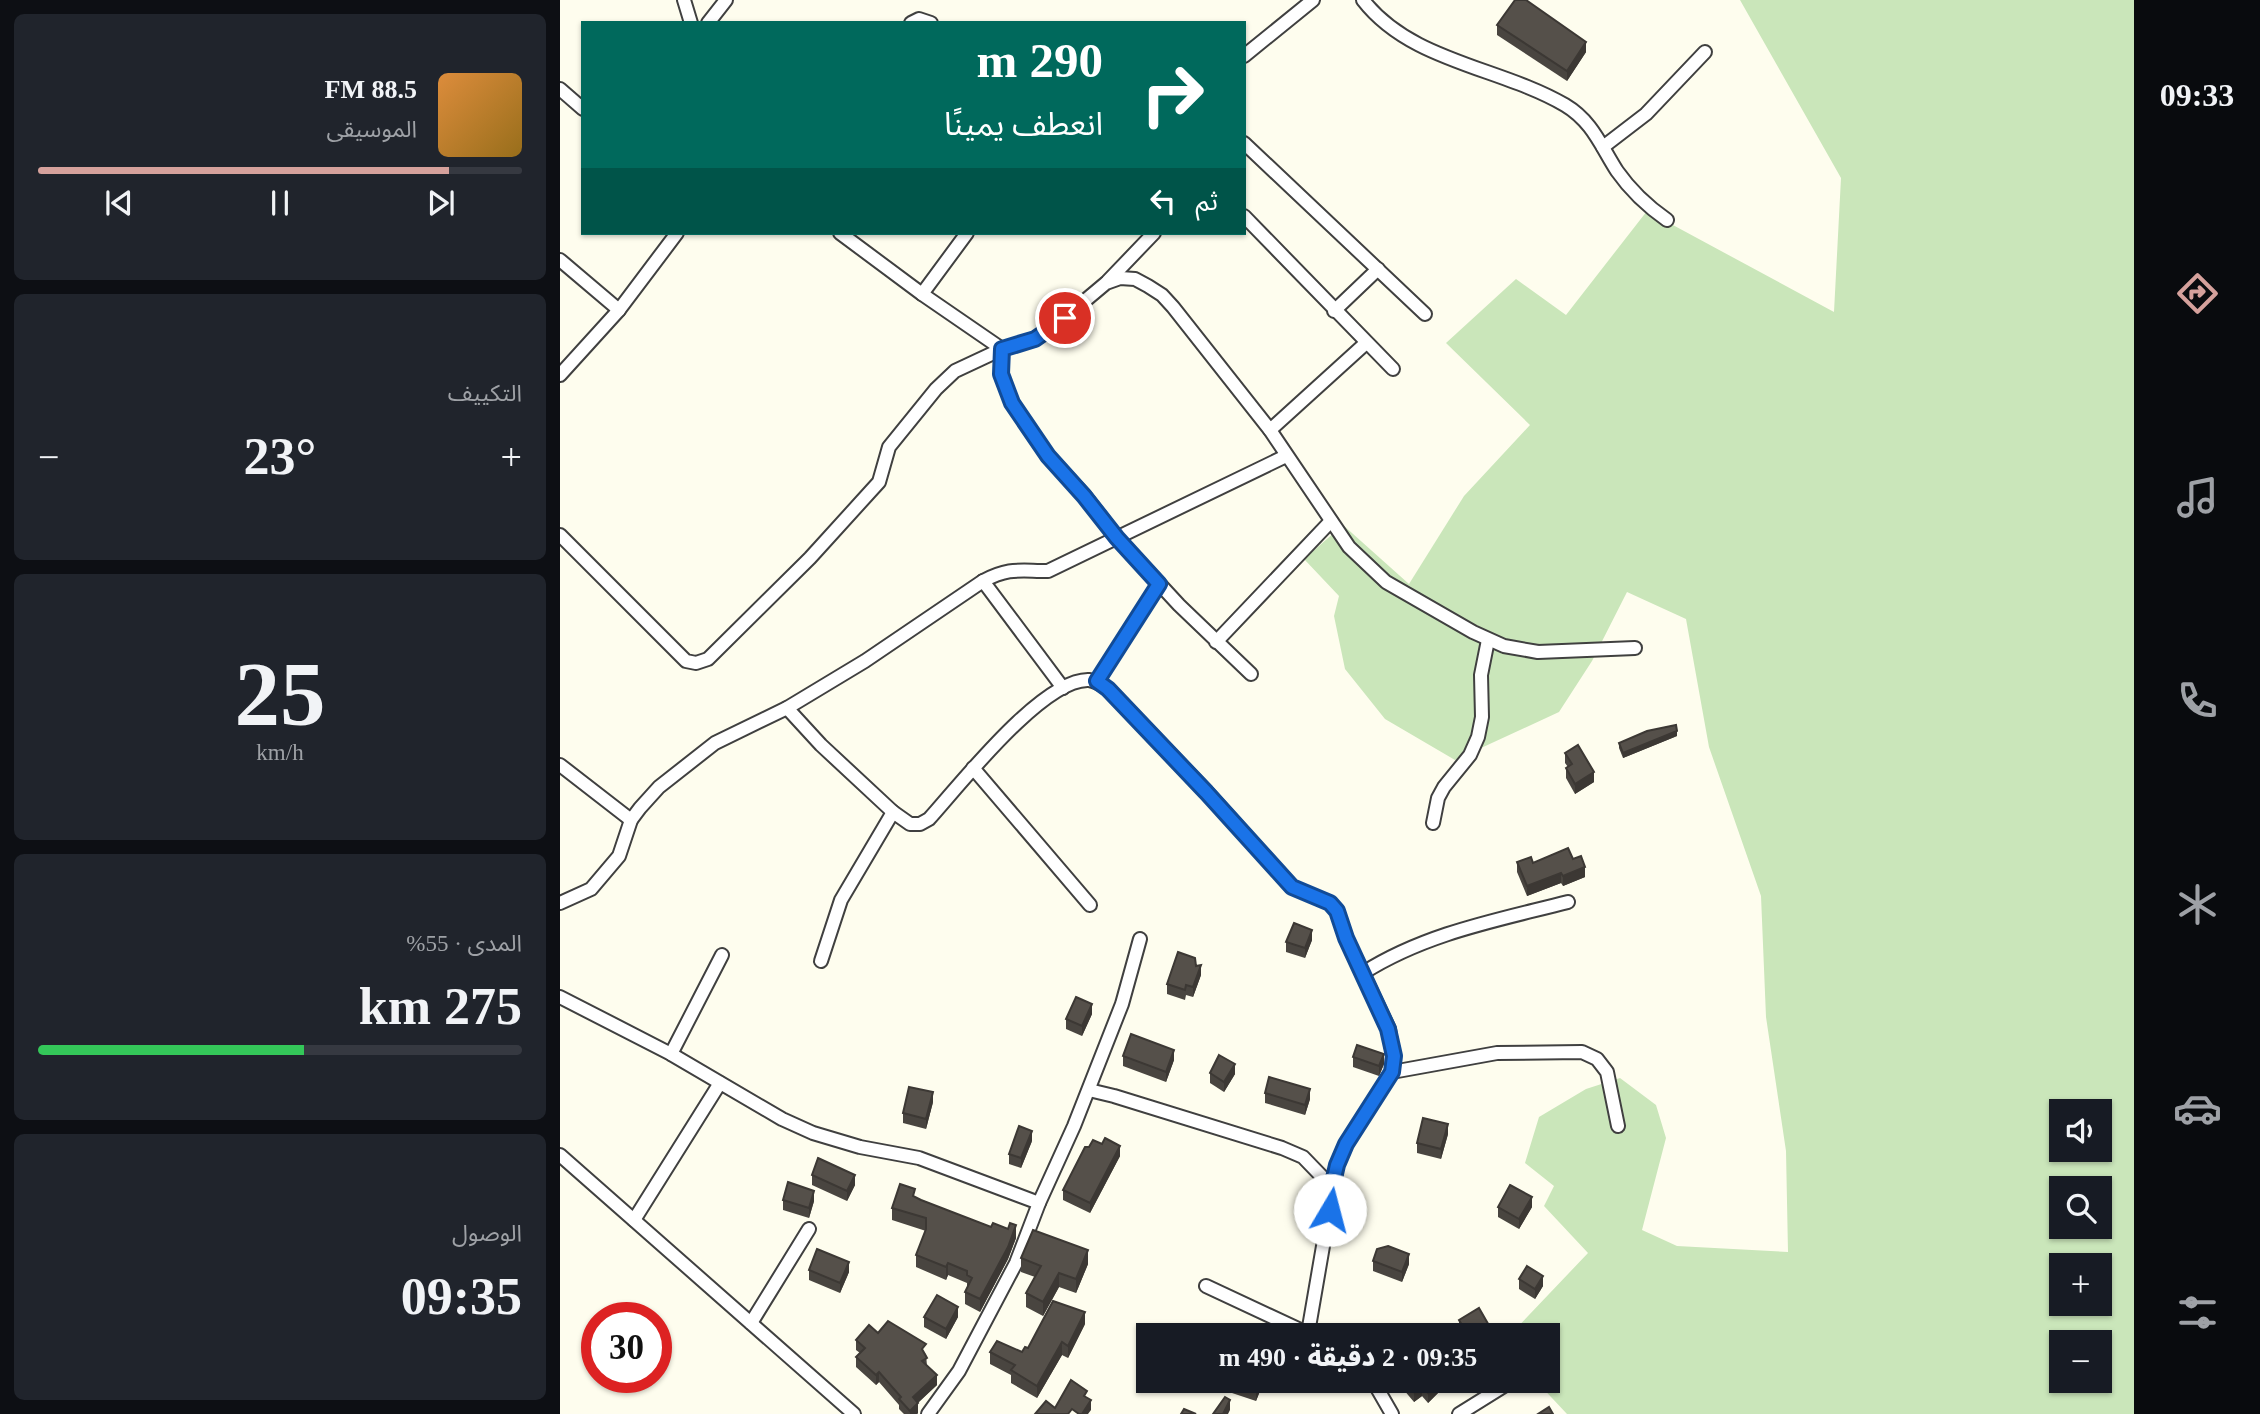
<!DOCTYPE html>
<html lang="ar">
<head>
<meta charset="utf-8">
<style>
	:root { --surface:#171b24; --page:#20242c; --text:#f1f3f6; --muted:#9ea1a6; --line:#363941; --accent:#d5a19c }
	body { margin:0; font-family:"Times New Roman","Noto Sans Arabic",serif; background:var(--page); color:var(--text); direction:rtl; height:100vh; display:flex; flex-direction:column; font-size:26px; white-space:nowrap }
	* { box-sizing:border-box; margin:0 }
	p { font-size:23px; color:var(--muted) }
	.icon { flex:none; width:38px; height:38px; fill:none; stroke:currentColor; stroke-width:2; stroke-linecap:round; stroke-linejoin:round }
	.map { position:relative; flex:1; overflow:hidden; direction:ltr }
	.details { display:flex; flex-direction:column; gap:14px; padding:14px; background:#0d0f14; width:560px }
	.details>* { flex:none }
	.banner { position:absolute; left:21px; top:21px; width:665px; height:214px; border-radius:0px; box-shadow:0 2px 5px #0004; direction:rtl; background:#00695c; color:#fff; overflow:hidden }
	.fabs { position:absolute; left:1489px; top:1099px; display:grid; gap:14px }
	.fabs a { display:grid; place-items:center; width:63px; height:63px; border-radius:0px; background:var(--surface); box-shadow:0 2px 5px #0004; font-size:35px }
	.speed { position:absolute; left:21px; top:1302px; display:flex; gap:14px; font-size:35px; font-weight:700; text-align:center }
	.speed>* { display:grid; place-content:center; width:91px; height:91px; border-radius:50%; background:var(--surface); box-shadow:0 2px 5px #0004; line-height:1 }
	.speed .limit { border:10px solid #d22; background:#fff; color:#111 }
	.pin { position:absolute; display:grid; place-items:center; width:60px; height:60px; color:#fff; margin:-30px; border:4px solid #fff; border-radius:50%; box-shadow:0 2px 7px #0007 }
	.me { position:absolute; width:77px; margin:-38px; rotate:8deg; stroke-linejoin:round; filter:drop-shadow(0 0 5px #0008) }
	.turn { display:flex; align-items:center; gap:24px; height:147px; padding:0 28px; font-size:32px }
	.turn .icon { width:91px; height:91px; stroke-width:2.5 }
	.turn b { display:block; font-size:49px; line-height:60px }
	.then { display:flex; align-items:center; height:66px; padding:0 28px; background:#0003; gap:14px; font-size:26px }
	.big { font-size:52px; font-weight:800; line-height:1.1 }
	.details .card { flex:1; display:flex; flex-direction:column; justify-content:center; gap:10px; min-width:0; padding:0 24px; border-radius:10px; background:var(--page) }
	.details .dial { align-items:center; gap:0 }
	.dial b { font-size:91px; line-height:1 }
	.song { display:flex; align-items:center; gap:21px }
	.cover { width:84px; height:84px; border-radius:10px; background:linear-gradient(135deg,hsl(30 70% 55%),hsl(40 70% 35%)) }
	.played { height:7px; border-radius:4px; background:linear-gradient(90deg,var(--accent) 85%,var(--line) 85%) }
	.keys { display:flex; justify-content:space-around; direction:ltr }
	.heat { display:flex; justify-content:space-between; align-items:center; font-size:38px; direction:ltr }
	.charge { height:10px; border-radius:5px; background:linear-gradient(90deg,#34c759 55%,var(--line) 0) }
	.trip { position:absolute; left:576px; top:1323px; width:424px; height:70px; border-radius:0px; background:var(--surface); box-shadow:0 2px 5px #0004; font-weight:800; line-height:70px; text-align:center; direction:rtl }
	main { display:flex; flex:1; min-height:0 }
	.menu { display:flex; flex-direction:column; width:126px; justify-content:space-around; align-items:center; background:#090b0e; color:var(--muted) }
	.menu .icon { width:49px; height:49px }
	.menu .selected { color:var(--accent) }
	.menu b { font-size:32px; color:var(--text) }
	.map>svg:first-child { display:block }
	.green { fill:#cae6ba; fill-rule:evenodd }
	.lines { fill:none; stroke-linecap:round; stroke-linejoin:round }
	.street-casing { stroke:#404040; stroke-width:16 }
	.street { stroke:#fff; stroke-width:12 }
	.wall { fill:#494540 }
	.shaded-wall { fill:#3c3834 }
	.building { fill:#55504a; stroke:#3c3834; stroke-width:2 }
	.route-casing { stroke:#114b97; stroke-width:18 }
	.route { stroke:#1a73e8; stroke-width:12 }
</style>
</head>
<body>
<main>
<nav class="menu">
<b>09:33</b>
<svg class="icon selected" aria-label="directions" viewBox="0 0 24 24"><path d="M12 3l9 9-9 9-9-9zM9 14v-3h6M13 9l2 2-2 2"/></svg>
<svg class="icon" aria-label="music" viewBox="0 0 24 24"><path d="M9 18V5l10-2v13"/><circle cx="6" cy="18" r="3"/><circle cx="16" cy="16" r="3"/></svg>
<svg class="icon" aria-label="phone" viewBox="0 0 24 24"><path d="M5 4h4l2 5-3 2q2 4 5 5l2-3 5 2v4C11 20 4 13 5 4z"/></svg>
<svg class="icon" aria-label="climate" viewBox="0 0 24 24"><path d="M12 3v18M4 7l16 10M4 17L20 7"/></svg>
<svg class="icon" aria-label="car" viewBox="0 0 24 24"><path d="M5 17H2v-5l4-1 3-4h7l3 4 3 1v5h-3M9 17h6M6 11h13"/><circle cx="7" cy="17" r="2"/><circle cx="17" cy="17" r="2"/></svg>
<svg class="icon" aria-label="filters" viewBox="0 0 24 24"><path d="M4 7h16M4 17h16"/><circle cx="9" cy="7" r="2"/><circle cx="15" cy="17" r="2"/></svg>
</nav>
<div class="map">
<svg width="1574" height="1414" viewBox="0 0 1574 1414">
	<rect width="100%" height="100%" fill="#fefdee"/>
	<path class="green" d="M1180 0H1574V1414H1007L976 1381H987V1335H950L1028 1253 984 1206 994 1186 965 1163 979 1117 1026 1089 1060 1078 1096 1105 1106 1138 1082 1230 1117 1246 1228 1252 1226 1151 1206 1017 1201 896 1149 747 1126 619 1067 592 1032 661 999 712 895 760 825 719 785 669 774 616 779 596 744 559 783 525 849 584 904 496 970 425 886 343 956 279 1006 315 1087 211 1274 312 1281 178ZM1502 1111H1540V1150H1502ZM1502 1188H1540V1227H1502ZM1502 1265H1540V1304H1502ZM1502 1342H1540V1381H1502Z"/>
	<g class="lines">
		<defs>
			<g id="street">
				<path d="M124 0 131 23"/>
				<path d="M803 0C851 62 940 67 1005 105 1032 121 1041 146 1057 171 1071 191 1087 206 1107 220"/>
				<path d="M148 23 166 0"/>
				<path d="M351 23 359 19 371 23"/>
				<path d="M684 56 753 0"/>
				<path d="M0 89 23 109"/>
				<path d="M684 143 865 314"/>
				<path d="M1043 147 1086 114 1145 52"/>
				<path d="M684 216 833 369"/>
				<path d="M280 233 362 294 442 349"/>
				<path d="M0 260 59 310"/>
				<path d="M548 281 594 233"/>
				<path d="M362 294 407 233"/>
				<path d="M774 311 818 269"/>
				<path d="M442 349 441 374 452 403 488 456 525 496 557 538 619 605 691 674"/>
				<path d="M0 375 59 310 117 233"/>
				<path d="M710 430 806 343"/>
				<path d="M0 535 126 661 136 663 148 659 250 558 319 482 329 447 376 389 395 371 442 349 475 339 490 330 546 283 560 278 575 279 588 286 602 295 613 307 710 430 789 547 826 582 913 632 944 646 978 652 1075 648"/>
				<path d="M423 581 503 688"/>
				<path d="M656 642 771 521"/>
				<path d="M537 681 599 584"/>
				<path d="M227 708 261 745 333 812 350 824H360L369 819C399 786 483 678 529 680 537 681 542 685 548 689L647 792 732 887 770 903 777 911 786 938 829 1029 833 1056 832 1072 786 1144 777 1165 748 1333"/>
				<path d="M0 765 71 820"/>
				<path d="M413 768 530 905"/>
				<path d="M873 823 878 798 884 787 910 755 918 737 922 717 921 675 928 640"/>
				<path d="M0 903 31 889 59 856 71 820 80 808 99 787 155 743 227 708 305 661 423 581C450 567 459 571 488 571L726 456"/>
				<path d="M261 961 281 900 333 812"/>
				<path d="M803 973C866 933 938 920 1008 902"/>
				<path d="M0 997 111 1054 222 1119 253 1133 300 1147 359 1158 479 1203"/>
				<path d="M111 1054 162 955"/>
				<path d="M832 1072 937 1053 1022 1052 1037 1059 1047 1072 1058 1126"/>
				<path d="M529 1090 554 1096 722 1148 743 1157 772 1187"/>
				<path d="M0 1155 294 1414"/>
				<path d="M74 1220 160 1083"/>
				<path d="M646 1286 751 1335"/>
				<path d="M191 1323 249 1229"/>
				<path d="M813 1381 832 1414"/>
				<path d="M368 1414 399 1371 456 1263 479 1203 514 1126 562 1004 580 939"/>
				<path d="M899 1414 944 1386"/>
			</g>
		</defs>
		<use href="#street" class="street-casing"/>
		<use href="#street" class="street"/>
	</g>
	<g class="wall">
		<path d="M937 25 1026 52 1007 81 937 35Z"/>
		<path d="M1117 736 1063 758 1059 748V743Z"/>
		<path d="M1005 753 1034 782 1015 794 1006 778V768L1008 767 1005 763Z"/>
		<path d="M1013 859 1025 877 1003 886 1001 883 967 896 957 872V862L973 863Z"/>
		<path d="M752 940 745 958 726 952V942Z"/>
		<path d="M641 975 633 997 626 995 625 1000 607 994V984Z"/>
		<path d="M532 1014 522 1036 506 1029V1019Z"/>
		<path d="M563 1056 614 1060 606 1082 563 1066Z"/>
		<path d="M793 1057 824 1064 819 1076 793 1067Z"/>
		<path d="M650 1073 675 1074 664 1092 650 1083Z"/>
		<path d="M705 1093 750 1099 745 1115 705 1103Z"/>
		<path d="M373 1102 366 1129 343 1123V1113Z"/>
		<path d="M888 1134 881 1159 857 1153V1143Z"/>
		<path d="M472 1141 461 1168 449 1164V1154Z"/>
		<path d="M542 1144 560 1156 530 1213 503 1200V1190L529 1147Z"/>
		<path d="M252 1175 295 1185 287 1201 252 1185Z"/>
		<path d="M355 1197 456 1238 448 1259 420 1312 405 1304V1292L407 1287V1283L388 1275 386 1280 356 1267V1255L366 1231 332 1220V1208Z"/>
		<path d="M223 1200 254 1201 249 1218 223 1210Z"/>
		<path d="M938 1207H972L959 1229 938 1217Z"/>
		<path d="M461 1258 528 1264 516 1293 499 1287 483 1316 466 1307V1293L475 1277 461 1272Z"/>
		<path d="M813 1261 849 1264 842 1282 813 1271Z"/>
		<path d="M249 1270 289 1272 280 1293 249 1280Z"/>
		<path d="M959 1279 983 1286 975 1299 959 1289Z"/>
		<path d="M364 1317H398L386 1339 364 1327Z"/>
		<path d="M899 1320 931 1335H903L899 1330Z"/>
		<path d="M525 1324 508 1358 502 1355 477 1398 451 1383V1375L430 1364V1352H462L468 1348Z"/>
		<path d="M318 1333 366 1354 367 1366 377 1385 358 1403V1413L357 1414H344L339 1409V1405L319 1382 316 1385 296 1367V1357L300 1353 296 1350V1340Z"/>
		<path d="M704 1381 696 1401 672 1393V1383Z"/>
		<path d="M843 1381H875L878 1393 868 1403 862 1396 854 1402 843 1389Z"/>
	</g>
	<g class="shaded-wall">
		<path d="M1026 42V52L1007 81V71Z"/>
		<path d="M1117 731V736L1063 758V753Z"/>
		<path d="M1034 772V782L1015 794V784Z"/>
		<path d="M1025 867V877L1003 886V876Z"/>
		<path d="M1001 873V883L967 896V886Z"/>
		<path d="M752 930V940L745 958V948Z"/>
		<path d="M641 965V975L633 997V987Z"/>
		<path d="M532 1004V1014L522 1036V1026Z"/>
		<path d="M614 1050V1060L606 1082V1072Z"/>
		<path d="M824 1054V1064L819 1076V1066Z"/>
		<path d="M675 1064V1074L664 1092V1082Z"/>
		<path d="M750 1089V1099L745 1115V1105Z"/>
		<path d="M373 1092V1102L366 1129V1119Z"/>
		<path d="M888 1124V1134L881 1159V1149Z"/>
		<path d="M472 1131V1141L461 1168V1158Z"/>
		<path d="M560 1146V1156L530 1213V1203Z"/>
		<path d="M295 1175V1185L287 1201V1191Z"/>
		<path d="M254 1191V1201L249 1218V1208Z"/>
		<path d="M972 1197V1207L959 1229V1219Z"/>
		<path d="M456 1225V1238L448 1259 420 1312V1299Z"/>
		<path d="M528 1250V1264L516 1293V1279Z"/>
		<path d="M849 1254V1264L842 1282V1272Z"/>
		<path d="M289 1262V1272L280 1293V1283Z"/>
		<path d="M388 1263V1275L386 1280V1267Z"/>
		<path d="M499 1273V1287L483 1316V1302Z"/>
		<path d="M983 1276V1286L975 1299V1289Z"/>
		<path d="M398 1307V1317L386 1339V1329Z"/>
		<path d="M525 1312V1324L508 1358V1346Z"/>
		<path d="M931 1329V1335H921Z"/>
		<path d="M502 1342V1355L477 1398V1386Z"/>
		<path d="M319 1372V1382L316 1385V1375Z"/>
		<path d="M377 1375V1385L353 1407V1397Z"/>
		<path d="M700 1381H704L696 1401V1391Z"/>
		<path d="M878 1383V1393L868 1403V1393Z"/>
		<path d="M862 1386V1396L854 1402V1392Z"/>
		<path d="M531 1400V1410L528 1414H522Z"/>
		<path d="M670 1400V1410L668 1414H663Z"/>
		<path d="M358 1403V1413L357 1414H350V1411Z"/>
	</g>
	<g class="building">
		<path d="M955 0H966L1026 42 1007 71 937 25Z"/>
		<path d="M1116 725 1117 731 1063 753 1059 743 1087 731Z"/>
		<path d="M1018 745 1034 772 1015 784 1006 768 1012 764 1005 753Z"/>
		<path d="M1008 848 1013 859 1021 856 1025 867 1003 876 1001 873 967 886 957 862 971 857 973 863Z"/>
		<path d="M734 923 752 930 745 948 726 942Z"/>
		<path d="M618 952 635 958 636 966 641 965 633 987 626 985 625 990 607 984Z"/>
		<path d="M516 997 532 1004 522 1026 506 1019Z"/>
		<path d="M571 1034 614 1050 606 1072 563 1056Z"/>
		<path d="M797 1045 824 1054 819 1066 793 1057Z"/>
		<path d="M659 1055 675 1064 664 1082 650 1073Z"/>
		<path d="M709 1077 750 1089 745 1105 705 1093Z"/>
		<path d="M349 1087 373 1092 366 1119 343 1113Z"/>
		<path d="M863 1118 888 1124 881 1149 857 1143Z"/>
		<path d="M459 1126 472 1131 461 1158 449 1154Z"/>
		<path d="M545 1138 560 1146 530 1203 503 1190 525 1147H529L533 1140 542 1144Z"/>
		<path d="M258 1158 295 1175 287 1191 252 1175Z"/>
		<path d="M228 1182 254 1191 249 1208 223 1200Z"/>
		<path d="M340 1184 355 1189 353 1196 361 1200 431 1227 433 1223 448 1229 450 1223 456 1225 448 1247 420 1299 405 1292 412 1278 407 1275V1271L388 1263 386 1267 356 1255 366 1229V1218L332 1208Z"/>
		<path d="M950 1185 972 1197 959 1219 938 1207Z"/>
		<path d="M473 1230 528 1250 516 1279 499 1273 483 1302 466 1293 481 1266 461 1258Z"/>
		<path d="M828 1246 849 1254 842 1272 813 1261 817 1249Z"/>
		<path d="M257 1249 289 1262 280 1283 249 1270Z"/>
		<path d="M967 1266 983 1276 975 1289 959 1279Z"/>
		<path d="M377 1295 398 1307 386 1329 364 1317Z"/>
		<path d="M493 1301 525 1312 508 1346 502 1342 477 1386 451 1370 455 1365 430 1352 437 1341 462 1352 465 1347 468 1348Z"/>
		<path d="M919 1308 931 1329 921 1335H908L899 1320Z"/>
		<path d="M328 1321 366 1344 362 1349 367 1358 362 1361 377 1375 353 1397 358 1403 350 1411 339 1399 341 1397 319 1372 316 1375 296 1357 305 1348 296 1340 309 1325 318 1333Z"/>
		<path d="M511 1380 527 1391 524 1396 531 1400 522 1414H519L512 1409 508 1414H475L486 1401 495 1408Z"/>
		<path d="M673 1381H700L696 1391 672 1383Z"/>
		<path d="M845 1381H875L878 1383 868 1393 862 1386 854 1392Z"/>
		<path d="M665 1397 670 1400 663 1414H653Z"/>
		<path d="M989 1407 993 1414H978Z"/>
		<path d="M624 1409 636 1414H621Z"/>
	</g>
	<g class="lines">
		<defs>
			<path id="route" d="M505 318 475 339 442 349 441 374 452 403 488 456 524 496 557 538 599 584 537 681 548 689 646 792 732 887 770 903 777 911 786 938 828 1029 834 1056 832 1072 786 1144 777 1165 772 1187 770 1210"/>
		</defs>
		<use href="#route" class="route-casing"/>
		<use href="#route" class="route"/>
	</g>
</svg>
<div class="fabs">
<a><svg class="icon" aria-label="sound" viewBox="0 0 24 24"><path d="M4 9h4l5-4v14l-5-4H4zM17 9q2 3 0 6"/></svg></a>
<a><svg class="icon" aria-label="search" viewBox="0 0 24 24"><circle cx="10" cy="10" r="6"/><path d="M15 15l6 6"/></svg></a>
<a>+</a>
<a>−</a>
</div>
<div class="speed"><div class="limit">30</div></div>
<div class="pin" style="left:505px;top:318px;background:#d93025"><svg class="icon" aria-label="arrive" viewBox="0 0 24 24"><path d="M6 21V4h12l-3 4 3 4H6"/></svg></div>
<svg class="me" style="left:770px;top:1210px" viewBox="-20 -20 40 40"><circle r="19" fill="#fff"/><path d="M0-13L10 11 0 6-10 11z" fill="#1a73e8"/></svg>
<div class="trip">09:35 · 2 دقيقة · 490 m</div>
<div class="banner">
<div class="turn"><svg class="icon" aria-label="right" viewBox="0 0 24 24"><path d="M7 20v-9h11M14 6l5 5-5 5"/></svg><div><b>290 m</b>انعطف يمينًا</div></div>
<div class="then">ثم<svg class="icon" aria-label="left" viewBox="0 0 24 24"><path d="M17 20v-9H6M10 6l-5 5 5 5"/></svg></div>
</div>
</div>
<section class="details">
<div class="card">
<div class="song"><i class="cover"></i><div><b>88.5 FM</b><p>الموسيقى</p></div></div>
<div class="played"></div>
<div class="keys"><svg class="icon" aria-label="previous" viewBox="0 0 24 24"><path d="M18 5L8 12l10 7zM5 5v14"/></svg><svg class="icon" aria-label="pause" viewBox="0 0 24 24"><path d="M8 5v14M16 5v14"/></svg><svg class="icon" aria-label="next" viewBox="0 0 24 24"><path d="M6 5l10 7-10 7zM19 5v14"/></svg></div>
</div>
<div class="card"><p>التكييف</p>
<div class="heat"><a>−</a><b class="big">23°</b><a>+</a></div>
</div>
<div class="card dial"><b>25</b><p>km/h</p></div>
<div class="card"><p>المدى · 55%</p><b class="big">275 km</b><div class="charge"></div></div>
<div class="card"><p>الوصول</p><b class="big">09:35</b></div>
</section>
</main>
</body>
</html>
